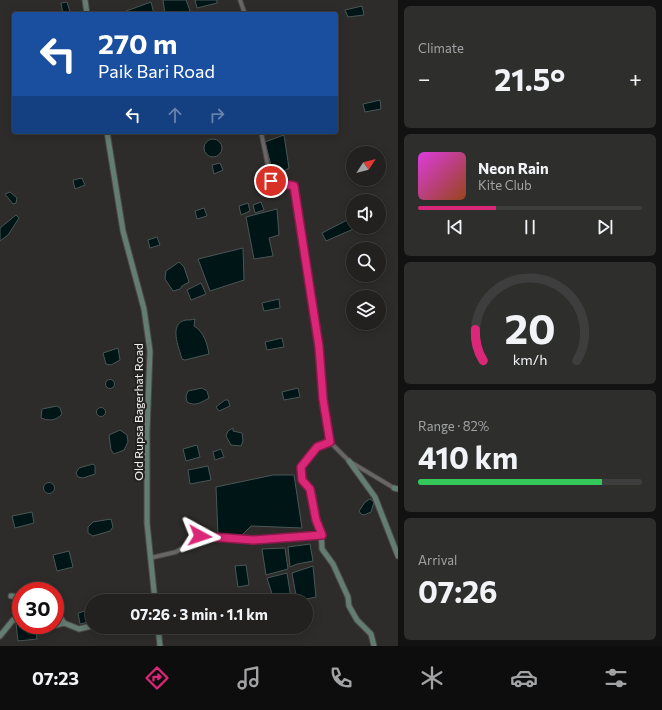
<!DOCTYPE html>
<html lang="en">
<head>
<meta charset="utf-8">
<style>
	:root { --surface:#222120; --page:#2e2e2d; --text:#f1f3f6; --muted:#a2a3a5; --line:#3f3e3e; --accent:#db2777 }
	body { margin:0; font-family:Commissioner,sans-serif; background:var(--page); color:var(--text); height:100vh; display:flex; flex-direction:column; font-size:15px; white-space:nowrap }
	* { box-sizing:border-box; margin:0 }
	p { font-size:13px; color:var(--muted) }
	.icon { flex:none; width:22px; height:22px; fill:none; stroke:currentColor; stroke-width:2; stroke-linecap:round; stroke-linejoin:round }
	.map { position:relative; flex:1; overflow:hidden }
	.side { display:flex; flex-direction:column; gap:6px; padding:6px; background:#131212; width:264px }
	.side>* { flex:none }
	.banner { position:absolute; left:12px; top:12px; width:326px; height:122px; border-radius:4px; box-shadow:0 2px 10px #0003,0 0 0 1px var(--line); background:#1a4fa0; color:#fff; overflow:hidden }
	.needle { width:26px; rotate:54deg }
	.fabs { position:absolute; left:346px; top:146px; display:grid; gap:8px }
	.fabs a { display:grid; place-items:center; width:40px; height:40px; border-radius:50%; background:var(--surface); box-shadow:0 2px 10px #0003,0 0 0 1px var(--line); font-size:20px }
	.speed { position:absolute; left:12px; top:582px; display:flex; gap:8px; font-size:20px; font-weight:700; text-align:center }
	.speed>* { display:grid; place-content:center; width:52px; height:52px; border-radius:50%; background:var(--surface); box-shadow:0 2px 10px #0003,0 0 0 1px var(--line); line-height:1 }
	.speed .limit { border:6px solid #d22; background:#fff; color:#111 }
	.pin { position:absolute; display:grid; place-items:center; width:34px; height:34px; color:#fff; margin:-17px; border:2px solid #fff; border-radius:50%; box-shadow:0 1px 4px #0007 }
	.me { position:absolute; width:44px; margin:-22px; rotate:95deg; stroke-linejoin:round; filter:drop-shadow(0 0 3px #0008) }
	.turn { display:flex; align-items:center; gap:14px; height:84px; padding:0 20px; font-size:18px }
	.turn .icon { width:52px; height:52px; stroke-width:2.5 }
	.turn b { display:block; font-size:28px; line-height:34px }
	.lanes { display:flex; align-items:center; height:38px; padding:0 20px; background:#0003; justify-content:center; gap:20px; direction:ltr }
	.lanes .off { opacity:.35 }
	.big { font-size:30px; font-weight:700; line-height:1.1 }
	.side .widget { flex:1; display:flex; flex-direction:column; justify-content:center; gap:6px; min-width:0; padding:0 14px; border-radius:6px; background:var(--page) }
	.side .dial { align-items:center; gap:0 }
	.dial svg { height:104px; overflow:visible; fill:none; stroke:var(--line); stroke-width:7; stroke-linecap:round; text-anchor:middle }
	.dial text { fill:var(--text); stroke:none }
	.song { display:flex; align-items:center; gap:12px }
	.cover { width:48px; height:48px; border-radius:6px; background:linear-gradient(135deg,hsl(300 70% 55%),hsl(20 70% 35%)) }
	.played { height:4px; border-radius:2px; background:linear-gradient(90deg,var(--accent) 35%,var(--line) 35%) }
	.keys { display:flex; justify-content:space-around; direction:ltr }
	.heat { display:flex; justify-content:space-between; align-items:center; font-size:22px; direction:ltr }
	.charge { height:6px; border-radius:3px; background:linear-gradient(90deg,#34c759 82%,var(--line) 0) }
	.trip { position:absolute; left:85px; top:594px; width:228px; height:40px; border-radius:20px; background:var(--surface); box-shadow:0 2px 10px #0003,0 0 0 1px var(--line); font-weight:700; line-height:40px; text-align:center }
	.dock { display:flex; height:64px; justify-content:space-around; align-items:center; background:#0e0d0d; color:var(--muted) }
	.dock .icon { width:28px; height:28px }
	.dock .on { color:var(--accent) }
	.dock b { font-size:18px; color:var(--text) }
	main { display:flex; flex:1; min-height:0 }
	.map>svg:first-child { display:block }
	.water { fill:#001516; stroke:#495757 }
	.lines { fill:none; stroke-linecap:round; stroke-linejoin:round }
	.street-casing { stroke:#4b4948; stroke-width:5.5 }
	.secondary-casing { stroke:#4b4948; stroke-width:7 }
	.street { stroke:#696765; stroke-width:3.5 }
	.secondary { stroke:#637d73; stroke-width:5 }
	.route-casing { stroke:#8e194d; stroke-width:10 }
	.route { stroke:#db2777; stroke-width:7 }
	.labels { text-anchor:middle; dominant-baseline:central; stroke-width:4; stroke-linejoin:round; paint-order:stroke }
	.street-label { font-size:12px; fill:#f2f1f0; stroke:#242221 }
</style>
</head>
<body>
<main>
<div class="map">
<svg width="398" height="646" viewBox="0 0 398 646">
	<rect width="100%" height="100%" fill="#2e2c2a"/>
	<g class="water">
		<path d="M163 0H186L190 11 177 14H165Z"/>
		<path d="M195 0H217V3L197 8Z"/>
		<path d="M67 2 70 12 63 14 61 3Z"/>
		<path d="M151 2 154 14H118Z"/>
		<path d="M362 6 364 15 348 17 345 10Z"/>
		<path d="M380 100 381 109 365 112 363 104Z"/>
		<path d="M284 135 289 168 274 177 265 142Z"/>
		<circle cx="213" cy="148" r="9"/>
		<path d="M220 163 223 170 214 174 212 165Z"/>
		<path d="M82 178 85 185 75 189 73 180Z"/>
		<path d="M10 192 17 198 16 203 13 204 5 194Z"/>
		<path d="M261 202 264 210 255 213 253 205Z"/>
		<path d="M248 203 250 211 241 215 239 206Z"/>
		<path d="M204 208 207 216 197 219 195 211Z"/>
		<path d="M277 209 279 235 269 238 273 256 254 259 246 217Z"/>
		<path d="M16 215 19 218 8 235 0 241V228Z"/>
		<path d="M353 217V227H358L326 241 322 233Z"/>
		<path d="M157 237 160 245 150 248 148 240Z"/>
		<path d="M243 248 244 280 210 291 198 259Z"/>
		<path d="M179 262 184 267 189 282 182 286 180 289 173 291 165 279 166 271Z"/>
		<path d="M201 283 206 294 191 300 187 290Z"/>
		<path d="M279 299 280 308 264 311 262 303Z"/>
		<path d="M195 319 194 326C204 332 207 343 209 354L185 360 182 359C179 348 168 323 186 320 189 320 191 320 195 319Z"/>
		<path d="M282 338 284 347 267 350 265 342Z"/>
		<path d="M118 348 120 360 111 365 106 364 103 353Z"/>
		<circle cx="110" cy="384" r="4.5"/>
		<path d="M202 388 207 391 209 398C202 402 195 407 187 402L186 396 188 391Z"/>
		<path d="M298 388 300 397 284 400 282 392Z"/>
		<path d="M225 400H228L230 406 219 411 216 407Z"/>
		<path d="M57 406 60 408 62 414C56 421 49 421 41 418L42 409Z"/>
		<circle cx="101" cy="412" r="4.5"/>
		<path d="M233 428V431L242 433 243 441 241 446 231 445 226 436 228 431Z"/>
		<path d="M120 430 127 435 128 442 124 450 114 454 111 450 109 435Z"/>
		<path d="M197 445 200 457 186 461 183 449Z"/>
		<path d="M221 449 224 457 215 460 213 452Z"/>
		<path d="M93 464 95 466V474L83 478 78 477 76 473 79 468Z"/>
		<path d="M208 466 211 480 190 484 188 470Z"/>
		<path d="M273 475H294L302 528 251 526 241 536 218 535 216 487Z"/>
		<circle cx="49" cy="488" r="5.5"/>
		<path d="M370 499 374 502 371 512 364 515 361 514 359 511 365 502Z"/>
		<path d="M32 512 34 523 15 528 12 516Z"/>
		<path d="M111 519 113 527 110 531 93 536 88 533V527L93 522Z"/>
		<path d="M310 544 313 561 297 564 290 567 288 547Z"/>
		<path d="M285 548 288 569 266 575 262 549Z"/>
		<path d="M69 551 73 567 57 571 53 555Z"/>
		<path d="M246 565 249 585 238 587 235 566Z"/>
		<path d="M313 566 316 597 297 601 292 573Z"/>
		<path d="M287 573 291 598 274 600 267 578Z"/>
		<path d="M92 609V621L80 624 78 613Z"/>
		<path d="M16 623 35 625 37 639 18 641Z"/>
	</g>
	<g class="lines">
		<defs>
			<g id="street">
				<path d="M240 0 245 14"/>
				<path d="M261 132 271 181 294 186 319 347 323 399 330 442 349 461 394 488"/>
				<path d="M150 558 176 552 200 536 253 540 322 535"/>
			</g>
			<g id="secondary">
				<path d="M85 0 87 14"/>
				<path d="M107 132 123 231 144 309 150 351 147 432V523L155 601"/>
				<path d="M330 442 317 447 308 457 301 467 302 480 310 489 313 497 316 520 321 529 322 549 333 564 348 597 349 606 357 620 371 634 374 646"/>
				<path d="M349 461 375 497 398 556"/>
				<path d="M394 488 398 489"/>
				<path d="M11 596 21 597"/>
				<path d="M55 609 64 623"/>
				<path d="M42 625 49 627 64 623 79 629 92 626"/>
				<path d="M158 627 160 646"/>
				<path d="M0 636 13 620H21"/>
			</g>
		</defs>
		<use href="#street" class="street-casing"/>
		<use href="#secondary" class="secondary-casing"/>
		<use href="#street" class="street"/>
		<use href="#secondary" class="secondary"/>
	</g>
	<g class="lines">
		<defs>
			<path id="route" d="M200 536 253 540 322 535 316 520 310 489 302 480 301 467 317 447 330 442 323 399 319 347 294 186 271 181"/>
		</defs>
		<use href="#route" class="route-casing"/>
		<use href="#route" class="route"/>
	</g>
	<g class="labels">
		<g class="street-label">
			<text transform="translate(138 412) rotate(-90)">Old Rupsa Bagerhat Road</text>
		</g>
	</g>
</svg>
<div class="fabs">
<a><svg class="needle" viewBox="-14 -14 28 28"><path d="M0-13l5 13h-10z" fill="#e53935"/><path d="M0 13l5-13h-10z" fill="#a2a3a5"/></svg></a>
<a><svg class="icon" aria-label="sound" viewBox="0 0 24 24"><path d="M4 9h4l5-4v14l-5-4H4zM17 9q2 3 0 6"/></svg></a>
<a><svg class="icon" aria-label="search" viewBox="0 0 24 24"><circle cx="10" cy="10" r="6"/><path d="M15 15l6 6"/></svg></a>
<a><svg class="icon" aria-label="layers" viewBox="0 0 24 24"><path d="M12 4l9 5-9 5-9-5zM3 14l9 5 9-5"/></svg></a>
</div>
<div class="speed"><div class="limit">30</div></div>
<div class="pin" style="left:271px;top:181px;background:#d93025"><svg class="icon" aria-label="arrive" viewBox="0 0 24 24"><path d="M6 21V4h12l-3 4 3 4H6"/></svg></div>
<svg class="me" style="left:200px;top:536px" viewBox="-20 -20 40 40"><path d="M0-17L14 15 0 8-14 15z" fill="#db2777" stroke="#fff" stroke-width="4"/></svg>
<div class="trip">07:26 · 3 min · 1.1 km</div>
<div class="banner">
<div class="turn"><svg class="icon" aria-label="left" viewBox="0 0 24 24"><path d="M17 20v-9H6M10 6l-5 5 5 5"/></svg><div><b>270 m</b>Paik Bari Road</div></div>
<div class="lanes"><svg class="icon" aria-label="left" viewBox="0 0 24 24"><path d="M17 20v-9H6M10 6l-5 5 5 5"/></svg><svg class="icon off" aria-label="ahead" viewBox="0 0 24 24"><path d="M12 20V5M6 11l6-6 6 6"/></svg><svg class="icon off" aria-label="right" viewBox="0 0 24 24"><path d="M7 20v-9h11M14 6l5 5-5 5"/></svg></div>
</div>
</div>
<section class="side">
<div class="widget"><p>Climate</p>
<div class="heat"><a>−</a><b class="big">21.5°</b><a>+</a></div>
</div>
<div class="widget">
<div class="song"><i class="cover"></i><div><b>Neon Rain</b><p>Kite Club</p></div></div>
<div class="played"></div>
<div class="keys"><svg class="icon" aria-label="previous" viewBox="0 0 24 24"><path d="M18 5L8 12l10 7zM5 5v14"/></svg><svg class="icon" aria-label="pause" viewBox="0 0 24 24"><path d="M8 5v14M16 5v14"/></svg><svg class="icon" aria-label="next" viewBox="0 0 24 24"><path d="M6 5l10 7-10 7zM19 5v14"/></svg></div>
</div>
<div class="widget dial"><svg viewBox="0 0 100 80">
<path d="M14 69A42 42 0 1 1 86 69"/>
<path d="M14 69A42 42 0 0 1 8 45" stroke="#db2777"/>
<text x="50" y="56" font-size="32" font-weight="700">20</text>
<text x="50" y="72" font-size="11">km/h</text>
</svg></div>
<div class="widget"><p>Range · 82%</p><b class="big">410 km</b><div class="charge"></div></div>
<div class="widget"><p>Arrival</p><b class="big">07:26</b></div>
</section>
</main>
<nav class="dock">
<b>07:23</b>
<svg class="icon on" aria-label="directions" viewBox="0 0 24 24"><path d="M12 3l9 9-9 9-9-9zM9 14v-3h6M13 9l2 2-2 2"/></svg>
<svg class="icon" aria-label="music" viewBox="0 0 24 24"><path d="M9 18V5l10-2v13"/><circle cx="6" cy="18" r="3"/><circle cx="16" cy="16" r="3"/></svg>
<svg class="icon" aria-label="phone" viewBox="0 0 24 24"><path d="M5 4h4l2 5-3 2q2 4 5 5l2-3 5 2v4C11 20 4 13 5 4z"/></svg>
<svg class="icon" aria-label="climate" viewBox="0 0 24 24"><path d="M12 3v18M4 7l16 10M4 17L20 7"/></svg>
<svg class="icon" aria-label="car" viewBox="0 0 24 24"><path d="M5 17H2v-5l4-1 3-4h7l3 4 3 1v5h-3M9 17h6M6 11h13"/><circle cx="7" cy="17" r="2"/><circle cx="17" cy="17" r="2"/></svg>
<svg class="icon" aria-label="filters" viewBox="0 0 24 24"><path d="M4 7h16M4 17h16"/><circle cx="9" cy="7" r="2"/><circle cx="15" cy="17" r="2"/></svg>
</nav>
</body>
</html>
